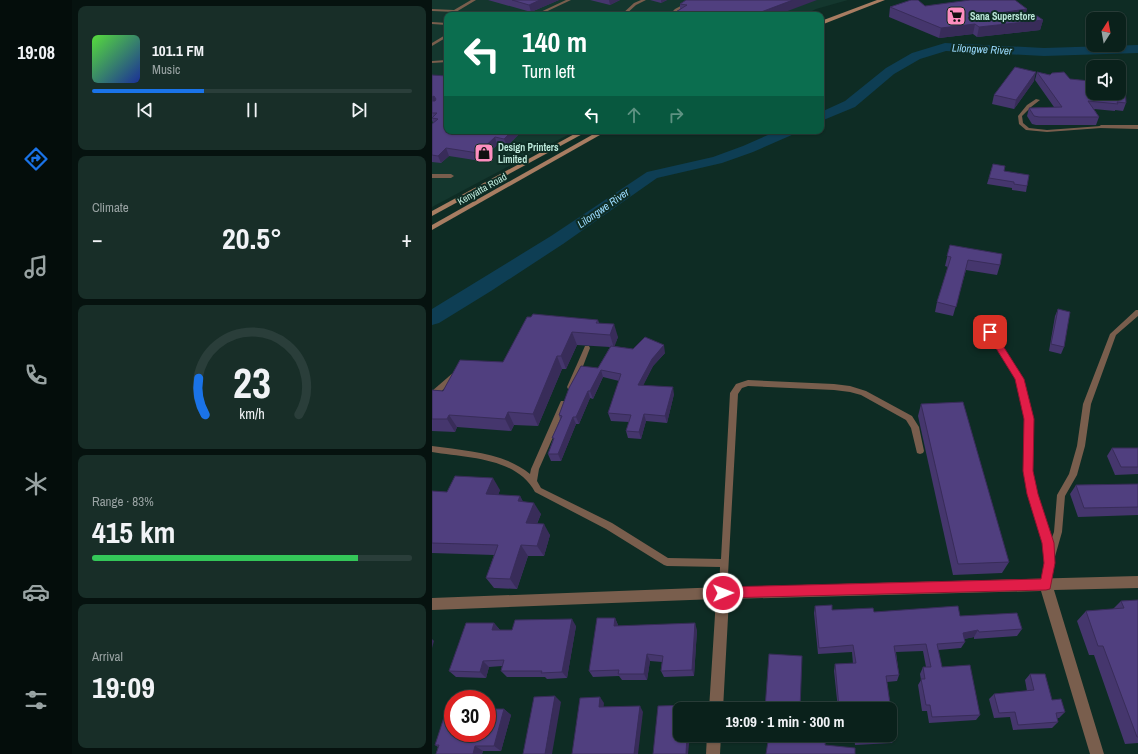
<!DOCTYPE html>
<html lang="en">
<head>
<meta charset="utf-8">
<style>
	:root { --surface:#0a211b; --page:#182e28; --text:#f1f3f6; --muted:#99a3a3; --line:#2a3e3a; --accent:#1a73e8 }
	body { margin:0; font-family:"Archivo Narrow",sans-serif; background:var(--page); color:var(--text); height:100vh; display:flex; flex-direction:column; font-size:15px; white-space:nowrap }
	* { box-sizing:border-box; margin:0 }
	p { font-size:13px; color:var(--muted) }
	.icon { flex:none; width:22px; height:22px; fill:none; stroke:currentColor; stroke-width:2; stroke-linecap:round; stroke-linejoin:round }
	.map { position:relative; flex:1; overflow:hidden }
	.side { display:flex; flex-direction:column; gap:6px; padding:6px; background:#06120f; width:360px }
	.side>* { flex:none }
	.top-card { position:absolute; left:12px; top:12px; width:380px; height:122px; border-radius:8px; box-shadow:0 1px 3px #0004,0 0 0 1px var(--line); background:#0b6e4f; color:#fff; overflow:hidden }
	.needle { width:26px; rotate:11deg }
	.fabs { position:absolute; left:654px; top:12px; display:grid; gap:8px }
	.fabs a { display:grid; place-items:center; width:40px; height:40px; border-radius:8px; background:var(--surface); box-shadow:0 1px 3px #0004,0 0 0 1px var(--line); font-size:20px }
	.speed { position:absolute; left:12px; top:690px; display:flex; gap:8px; font-size:20px; font-weight:700; text-align:center }
	.speed>* { display:grid; place-content:center; width:52px; height:52px; border-radius:50%; background:var(--surface); box-shadow:0 1px 3px #0004,0 0 0 1px var(--line); line-height:1 }
	.speed .limit { border:6px solid #d22; background:#fff; color:#111 }
	.pin { position:absolute; display:grid; place-items:center; width:34px; height:34px; color:#fff; margin:-17px; border-radius:8px; box-shadow:0 2px 6px #0006 }
	.me { position:absolute; width:44px; margin:-22px; rotate:89deg; stroke-linejoin:round; filter:drop-shadow(0 0 3px #0008) }
	.turn { display:flex; align-items:center; gap:14px; height:84px; padding:0 12px; font-size:18px }
	.turn .icon { width:52px; height:52px; stroke-width:2.5 }
	.turn b { display:block; font-size:28px; line-height:34px }
	.lanes { display:flex; align-items:center; height:38px; padding:0 12px; background:#0003; justify-content:center; gap:20px; direction:ltr }
	.lanes .off { opacity:.35 }
	.big { font-size:30px; font-weight:800; line-height:1.1 }
	.side .tile { flex:1; display:flex; flex-direction:column; justify-content:center; gap:6px; min-width:0; padding:0 14px; border-radius:8px; background:var(--page) }
	.side .dial { align-items:center; gap:0 }
	.dial svg { height:104px; overflow:visible; fill:none; stroke:var(--line); stroke-width:7; stroke-linecap:round; text-anchor:middle }
	.dial text { fill:var(--text); stroke:none }
	.song { display:flex; align-items:center; gap:12px }
	.cover { width:48px; height:48px; border-radius:6px; background:linear-gradient(135deg,hsl(110 70% 55%),hsl(230 70% 35%)) }
	.played { height:4px; border-radius:2px; background:linear-gradient(90deg,var(--accent) 35%,var(--line) 35%) }
	.keys { display:flex; justify-content:space-around; direction:ltr }
	.heat { display:flex; justify-content:space-between; align-items:center; font-size:22px; direction:ltr }
	.charge { height:6px; border-radius:3px; background:linear-gradient(90deg,#34c759 83%,var(--line) 0) }
	.trip { position:absolute; left:241px; top:702px; width:224px; height:40px; border-radius:8px; background:var(--surface); box-shadow:0 1px 3px #0004,0 0 0 1px var(--line); font-weight:800; line-height:40px; text-align:center }
	main { display:flex; flex:1; min-height:0 }
	.dock { display:flex; flex-direction:column; width:72px; justify-content:space-around; align-items:center; background:#040d0b; color:var(--muted) }
	.dock .icon { width:28px; height:28px }
	.dock .active { color:var(--accent) }
	.dock b { font-size:18px; color:var(--text) }
	.map>svg:first-child { display:block }
	.built { fill:#14372e }
	.lines { fill:none; stroke-linecap:round; stroke-linejoin:round }
	.river { fill:#0e3e54; fill-rule:evenodd }
	.lane { fill:#795e4d; fill-rule:evenodd }
	.street { fill:#795e4d; fill-rule:evenodd }
	.secondary { fill:#a87d62; fill-rule:evenodd }
	.wall { fill:#45366d }
	.shaded-wall { fill:#382c59 }
	.building { fill:#503f7f; stroke:#382c59 }
	.route { fill:#e11d48; stroke:#92132f }
	.labels { text-anchor:middle; dominant-baseline:central; stroke-width:4; stroke-linejoin:round; paint-order:stroke }
	.far-poi-label { font-size:10px; font-weight:bold; fill:#bde9db; stroke:#0e2c24; text-anchor:start }
	.far-street-label { font-size:10px; fill:#bde9db; stroke:#0e2c24 }
	.far-water-label { font-size:11px; font-style:italic; fill:#9adafd; stroke:#0e2c24 }
</style>
</head>
<body>
<main>
<nav class="dock">
<b>19:08</b>
<svg class="icon active" aria-label="directions" viewBox="0 0 24 24"><path d="M12 3l9 9-9 9-9-9zM9 14v-3h6M13 9l2 2-2 2"/></svg>
<svg class="icon" aria-label="music" viewBox="0 0 24 24"><path d="M9 18V5l10-2v13"/><circle cx="6" cy="18" r="3"/><circle cx="16" cy="16" r="3"/></svg>
<svg class="icon" aria-label="phone" viewBox="0 0 24 24"><path d="M5 4h4l2 5-3 2q2 4 5 5l2-3 5 2v4C11 20 4 13 5 4z"/></svg>
<svg class="icon" aria-label="climate" viewBox="0 0 24 24"><path d="M12 3v18M4 7l16 10M4 17L20 7"/></svg>
<svg class="icon" aria-label="car" viewBox="0 0 24 24"><path d="M5 17H2v-5l4-1 3-4h7l3 4 3 1v5h-3M9 17h6M6 11h13"/><circle cx="7" cy="17" r="2"/><circle cx="17" cy="17" r="2"/></svg>
<svg class="icon" aria-label="filters" viewBox="0 0 24 24"><path d="M4 7h16M4 17h16"/><circle cx="9" cy="7" r="2"/><circle cx="15" cy="17" r="2"/></svg>
</nav>
<section class="side">
<div class="tile">
<div class="song"><i class="cover"></i><div><b>101.1 FM</b><p>Music</p></div></div>
<div class="played"></div>
<div class="keys"><svg class="icon" aria-label="previous" viewBox="0 0 24 24"><path d="M18 5L8 12l10 7zM5 5v14"/></svg><svg class="icon" aria-label="pause" viewBox="0 0 24 24"><path d="M8 5v14M16 5v14"/></svg><svg class="icon" aria-label="next" viewBox="0 0 24 24"><path d="M6 5l10 7-10 7zM19 5v14"/></svg></div>
</div>
<div class="tile"><p>Climate</p>
<div class="heat"><a>−</a><b class="big">20.5°</b><a>+</a></div>
</div>
<div class="tile dial"><svg viewBox="0 0 100 80">
<path d="M14 69A42 42 0 1 1 86 69"/>
<path d="M14 69A42 42 0 0 1 9 41" stroke="#1a73e8"/>
<text x="50" y="56" font-size="32" font-weight="700">23</text>
<text x="50" y="72" font-size="11">km/h</text>
</svg></div>
<div class="tile"><p>Range · 83%</p><b class="big">415 km</b><div class="charge"></div></div>
<div class="tile"><p>Arrival</p><b class="big">19:09</b></div>
</section>
<div class="map">
<svg width="706" height="754" viewBox="0 0 706 754">
	<rect width="100%" height="100%" fill="#0e2c24"/>
	<path class="built" d="M0 0H416L384 9 372 15H15V131H143L0 207Z"/>
	<g class="lines">
		<g class="river">
			<path d="M513 43 612 48 706 45V53L612 56 514 51 488 59 462 74 423 107 389 121V112L413 101 454 68 480 53Z"/>
			<path d="M345 131H364L362 134 321 152 290 163 225 178 131 244 59 291 7 323 0 325V309L119 236 215 172 281 157 311 146Z"/>
		</g>
		<g class="lane">
			<path d="M39 0H44L24 12 0 11V9L22 10Z"/>
			<path d="M134 0H139L107 15H102Z"/>
			<path d="M209 0H214L204 5 193 15H189L202 3Z"/>
			<path d="M260 0H265L245 11 241 15H237L243 9Z"/>
			<path d="M0 22 15 23V25L0 24Z"/>
			<path d="M15 34V37L0 46V43Z"/>
			<path d="M15 60V62L0 63V61Z"/>
			<path d="M604 99 608 100 599 107 590 116 591 123 597 128 615 130 669 126 671 127 669 128 615 132 594 130 587 124 586 116 595 105Z"/>
			<path d="M0 174H19L22 176 19 178H0Z"/>
			<path d="M704 310H706V316L684 335 659 404 653 446 645 475 633 496 630 532 622 560 618 585 617 588 614 589 611 588 610 585 614 563 612 543 596 494 592 471 593 419 584 379 547 319 550 317H552L591 379 601 419 600 471 604 494 619 540 622 532 625 495 637 474 645 446 651 404 678 334Z"/>
			<path d="M153 346H157L158 348 143 387 142 389H136L135 387Z"/>
			<path d="M24 371 26 372 27 374 26 376 3 397 0 398V391L22 372Z"/>
			<path d="M316 380 402 384 418 386 434 391 480 416 487 427 492 451 491 453 488 454 485 453 479 428 474 420 429 395 418 392 402 390 316 386 310 388 306 394 295 593 294 596 291 597 288 596 287 593 288 567 235 566 232 565 174 529 103 492C84 457 35 458 0 452V446C34 451 71 452 98 474L99 469 128 403 129 401H135L136 403 107 469 105 481 109 488 180 523 236 558 289 559 298 393 304 384Z"/>
		</g>
		<g class="street">
			<path d="M669 125H706V129L667 128 666 127Z"/>
			<path d="M706 576V588L622 590 672 754H658L609 591 297 599 291 709H277L284 599 0 610V598L291 587Z"/>
			<path d="M275 735H289L288 754H274Z"/>
		</g>
		<g class="secondary">
			<path d="M445 0H453L389 25V21Z"/>
			<path d="M148 131H156L0 216V211Z"/>
			<path d="M167 131H175L0 230V225Z"/>
		</g>
	</g>
	<g class="wall">
		<path d="M56 0H127L99 12Z"/>
		<path d="M158 0H188L178 5Z"/>
		<path d="M218 0H235L229 3Z"/>
		<path d="M248 4 345 15 248 9Z"/>
		<path d="M493 6 594 14 611 20 608 30 545 37 541 34 507 38 457 17 458 7Z"/>
		<path d="M605 72 638 79 657 81 658 79 694 103 691 111 683 110V111L662 109 667 117 664 125H604L600 124 595 116 597 108 622 107 603 80Z"/>
		<path d="M0 75 15 131 87 134 75 146 65 145 49 161 17 156 9 163 0 162V124L1 123 0 120Z"/>
		<path d="M602 81 582 109 560 104 562 95Z"/>
		<path d="M561 164 595 186 594 192 580 190V188L555 184Z"/>
		<path d="M518 245 568 265 565 275 534 270 521 316 503 312 505 302 516 267 513 266Z"/>
		<path d="M626 309 632 347 629 354 617 351 623 316Z"/>
		<path d="M166 320 167 323 186 337 182 346 201 349 233 353 221 366 211 385 242 394 235 423 214 421 209 439 196 438 194 431 197 422 179 421 176 413 187 381 171 377 161 399 158 398 147 424H144L129 461H119L116 454 121 439 120 438 128 419 127 415 166 368 178 347 145 345 134 369H130L106 426 82 425 79 431 25 427 23 432 0 431V390L11 391 71 362Z"/>
		<path d="M489 404 577 562 570 573 521 575 486 416Z"/>
		<path d="M680 448H706V474L683 475 675 456Z"/>
		<path d="M706 484V515L646 517 638 494 644 485Z"/>
		<path d="M68 490 66 495 88 496 91 502 109 514 105 524 118 535 112 556H96L85 589 62 588 54 578 62 555 0 553V491L15 492Z"/>
		<path d="M706 600V743L693 744 662 655H657L645 621 654 611 681 609 689 601Z"/>
		<path d="M383 606 400 610 528 616 590 629 585 636 542 639V637L532 639 533 642 529 648 506 650 510 667 548 715 544 720 497 723 495 711H490L486 685 489 680 488 674 491 667H494L491 651 464 652 467 675 465 681 455 682 463 738 460 743 423 745 422 735H458V709H406L402 671 403 664H421L420 652 386 654 382 613Z"/>
		<path d="M183 618 186 625V626L265 630 262 676 232 677 229 671 230 662 218 661 215 680H190L187 676 161 677 157 671Z"/>
		<path d="M62 623 68 630H80L144 626 135 678 115 679 113 677H75L69 671 70 666 57 667 54 678 24 677 17 671Z"/>
		<path d="M598 674 620 700 633 712 627 718H625L626 722 620 728 581 730 578 717 562 718 557 699 562 694 595 691 593 680Z"/>
		<path d="M63 707V709H72L79 715 69 751H51L50 754H4L6 747 3 745Z"/>
	</g>
	<g class="shaded-wall">
		<path d="M108 0H127L99 12 97 5Z"/>
		<path d="M177 0H188L178 5Z"/>
		<path d="M229 0H235L229 3Z"/>
		<path d="M361 0H385L345 15H321Z"/>
		<path d="M595 9 593 19 543 24 541 34 507 38 509 28 543 19 546 16Z"/>
		<path d="M611 20 608 30 545 37 547 27Z"/>
		<path d="M604 72 602 81 582 109 584 100Z"/>
		<path d="M2 96 5 104H0V97Z"/>
		<path d="M80 131H86L87 134 75 146 72 139Z"/>
		<path d="M63 137 65 145 49 161 46 153Z"/>
		<path d="M14 148 17 156 9 163 6 156Z"/>
		<path d="M182 324 186 337 182 348 178 335Z"/>
		<path d="M140 332 145 345 134 369 129 356Z"/>
		<path d="M232 345 233 353 221 366 208 392 206 385 220 359Z"/>
		<path d="M125 356 130 369 106 426 101 414Z"/>
		<path d="M169 370 171 377 161 399 158 391Z"/>
		<path d="M241 387 242 394 235 423 233 416Z"/>
		<path d="M156 391 158 398 147 424 144 417Z"/>
		<path d="M76 412 82 425 79 431 73 419Z"/>
		<path d="M212 414 214 421 209 439 207 432Z"/>
		<path d="M17 415 25 427 23 432 15 419Z"/>
		<path d="M141 417 144 424 129 461 126 454Z"/>
		<path d="M61 478 68 490 62 505 54 494Z"/>
		<path d="M88 496 94 507 86 501Z"/>
		<path d="M102 503 109 514 100 534 94 523Z"/>
		<path d="M112 524 118 535 112 556 105 546Z"/>
		<path d="M89 545 96 556 85 589 78 579Z"/>
		<path d="M183 618 186 625 185 633 182 626Z"/>
		<path d="M140 619 144 626 135 678 130 672Z"/>
		<path d="M62 623 68 630H60Z"/>
		<path d="M263 623 265 630 262 676 260 670Z"/>
		<path d="M546 630 542 637 527 640 531 633Z"/>
		<path d="M0 639 2 641 0 648Z"/>
		<path d="M215 654 218 661 215 680 212 674Z"/>
		<path d="M51 661 57 667 54 678 48 672Z"/>
		<path d="M123 696 129 702 120 754H113Z"/>
		<path d="M168 697 172 703 171 713 167 707Z"/>
		<path d="M56 701 63 707 61 714 55 709V706Z"/>
		<path d="M208 706 211 712 206 754H202Z"/>
		<path d="M72 709 79 715 69 751 62 746Z"/>
		<path d="M255 735H258L256 754H254Z"/>
		<path d="M43 746 51 751 50 754H41Z"/>
	</g>
	<g class="building">
		<path d="M80 0H108L97 5Z"/>
		<path d="M254 0H361L321 15H239L255 5 248 4Z"/>
		<path d="M479 0H486L493 6 538 0H583L595 9 546 16 543 19 544 21 601 13 611 20 547 27 543 24 509 28 458 7Z"/>
		<path d="M583 67 604 72 584 100 562 95Z"/>
		<path d="M605 72 618 75 620 73 632 72 638 79 658 81V79L661 80V93H687V81L693 82 694 103 685 102 686 104 656 101 667 117H607L602 116 597 108 630 107Z"/>
		<path d="M0 75 15 76V131H80L72 139 63 137 46 153 14 148 6 156 0 155V124L6 119 0 118 5 113H0V101H3L4 99 2 96 0 97Z"/>
		<path d="M561 164 573 166 572 171 597 175 595 186 582 184V182L557 178Z"/>
		<path d="M518 245 570 254 568 265 536 260 524 307 505 302 519 257 515 256Z"/>
		<path d="M626 309 638 312 632 347 619 344Z"/>
		<path d="M101 314 166 320 164 323 182 324 178 335 140 332 129 356H125L101 414 76 412 73 419 17 415 15 419H0V390L11 391 28 360 71 362 95 317H99Z"/>
		<path d="M213 337 232 345 220 359 206 385 241 387 233 416 212 414 207 432 194 431 199 415 176 413 189 374 169 370 158 391H156L144 417H141L126 454H116L122 438H120L130 416 127 415 137 388 149 366 166 368 179 346 201 349Z"/>
		<path d="M531 402 577 562 526 564 489 404Z"/>
		<path d="M680 448H706V467H689Z"/>
		<path d="M23 476 61 478 54 494 88 496 86 501 102 503 94 523 112 524 105 546 89 545 78 579 54 578 66 545 0 543V491L15 492Z"/>
		<path d="M706 484V507L652 508 644 485Z"/>
		<path d="M706 600V737H705L671 646H666L654 611 692 608 689 601Z"/>
		<path d="M400 605V610L441 608 442 612 526 606 528 616 585 613 590 629 547 632 546 630 531 633 533 642 505 644 510 667 538 665 548 715 500 717 498 705H494L489 679H493L491 667H499L494 644 462 646 467 675 454 676 463 738 425 740V735H458V709H422V706L407 707 403 664 424 663 421 645 387 648 383 606Z"/>
		<path d="M165 618H183L182 626 263 623 260 670 229 671 231 656 215 654 212 674H186L187 670 157 671Z"/>
		<path d="M140 619 130 672 109 673 110 671H69L72 660 51 661 48 672 17 671 34 623H62L60 630H80L83 620Z"/>
		<path d="M337 654 370 656 368 709H333Z"/>
		<path d="M598 674H613L620 700 629 699 633 712 624 713 626 722 586 725 583 712 567 713 562 694 602 690Z"/>
		<path d="M123 696 113 754H91L102 697Z"/>
		<path d="M168 697 167 707 208 706 202 754H140L148 698Z"/>
		<path d="M19 701H21V733H55V709H72L62 746H43L41 754H4L7 745H3L14 711 17 708Z"/>
		<path d="M257 705 256 709H248V735H255L254 754H221L226 706Z"/>
		<path d="M337 735H373L394 738 393 745 423 748V754H334Z"/>
	</g>
	<path class="route" d="M558 329 561 330 592 379 602 419 601 471 606 494 622 543 623 563 618 589 614 590 291 598 287 597 285 593 287 589 291 587 609 579 612 563 610 543 595 494 591 471 592 419 583 379 554 332Z"/>
	<defs>
		<symbol id="supermarket-square" viewBox="-11 -11 22 22"><rect x="-9" y="-9" width="18" height="18" rx="4" fill="#fd8ebf" stroke="#0e2c24"/><path d="M-6-5.5h2.5l.6 2H6L4.5 2H-2.5L-4.4-4H-6ZM-1.5 3.2a1.3 1.3 0 1 0 .1 0ZM3 3.2a1.3 1.3 0 1 0 .1 0Z" fill="#111"/></symbol>
		<symbol id="shop-square" viewBox="-11 -11 22 22"><rect x="-9" y="-9" width="18" height="18" rx="4" fill="#fd8ebf" stroke="#0e2c24"/><path d="M-5-2.5h2.3a2.7 3.5 0 0 1 5.4 0H5L5.5 6h-11ZM-1.5-2.5h3a1.5 2.3 0 0 0-3 0Z" fill="#111"/></symbol>
	</defs>
	<g fill-rule="evenodd">
		<use href="#supermarket-square" x="513" y="5" width="22" height="22"/>
		<use href="#shop-square" x="41" y="142" width="22" height="22"/>
	</g>
	<g class="labels">
		<g class="far-poi-label">
			<text x="538" y="16">Sana Superstore</text>
			<text x="66" y="147">Design Printers<tspan x="66" dy="12">Limited</tspan></text>
		</g>
		<g class="far-street-label">
			<text transform="translate(50 189) rotate(-29)">Kenyatta Road</text>
		</g>
		<g class="far-water-label">
			<text transform="translate(550 49) rotate(3)">Lilongwe River</text>
			<text transform="translate(171 208) rotate(-35)">Lilongwe River</text>
		</g>
	</g>
</svg>
<div class="fabs">
<a><svg class="needle" viewBox="-14 -14 28 28"><path d="M0-13l5 13h-10z" fill="#e53935"/><path d="M0 13l5-13h-10z" fill="#99a3a3"/></svg></a>
<a><svg class="icon" aria-label="sound" viewBox="0 0 24 24"><path d="M4 9h4l5-4v14l-5-4H4zM17 9q2 3 0 6"/></svg></a>
</div>
<div class="speed"><div class="limit">30</div></div>
<div class="pin" style="left:558px;top:332px;background:#d93025"><svg class="icon" aria-label="arrive" viewBox="0 0 24 24"><path d="M6 21V4h12l-3 4 3 4H6"/></svg></div>
<svg class="me" style="left:291px;top:593px" viewBox="-20 -20 40 40"><circle r="17" fill="#e11d48" stroke="#fff" stroke-width="3"/><path d="M0-11L8 9 0 5-8 9z" fill="#fff"/></svg>
<div class="trip">19:09 · 1 min · 300 m</div>
<div class="top-card">
<div class="turn"><svg class="icon" aria-label="left" viewBox="0 0 24 24"><path d="M17 20v-9H6M10 6l-5 5 5 5"/></svg><div><b>140 m</b>Turn left</div></div>
<div class="lanes"><svg class="icon" aria-label="left" viewBox="0 0 24 24"><path d="M17 20v-9H6M10 6l-5 5 5 5"/></svg><svg class="icon off" aria-label="ahead" viewBox="0 0 24 24"><path d="M12 20V5M6 11l6-6 6 6"/></svg><svg class="icon off" aria-label="right" viewBox="0 0 24 24"><path d="M7 20v-9h11M14 6l5 5-5 5"/></svg></div>
</div>
</div>
</main>
</body>
</html>
